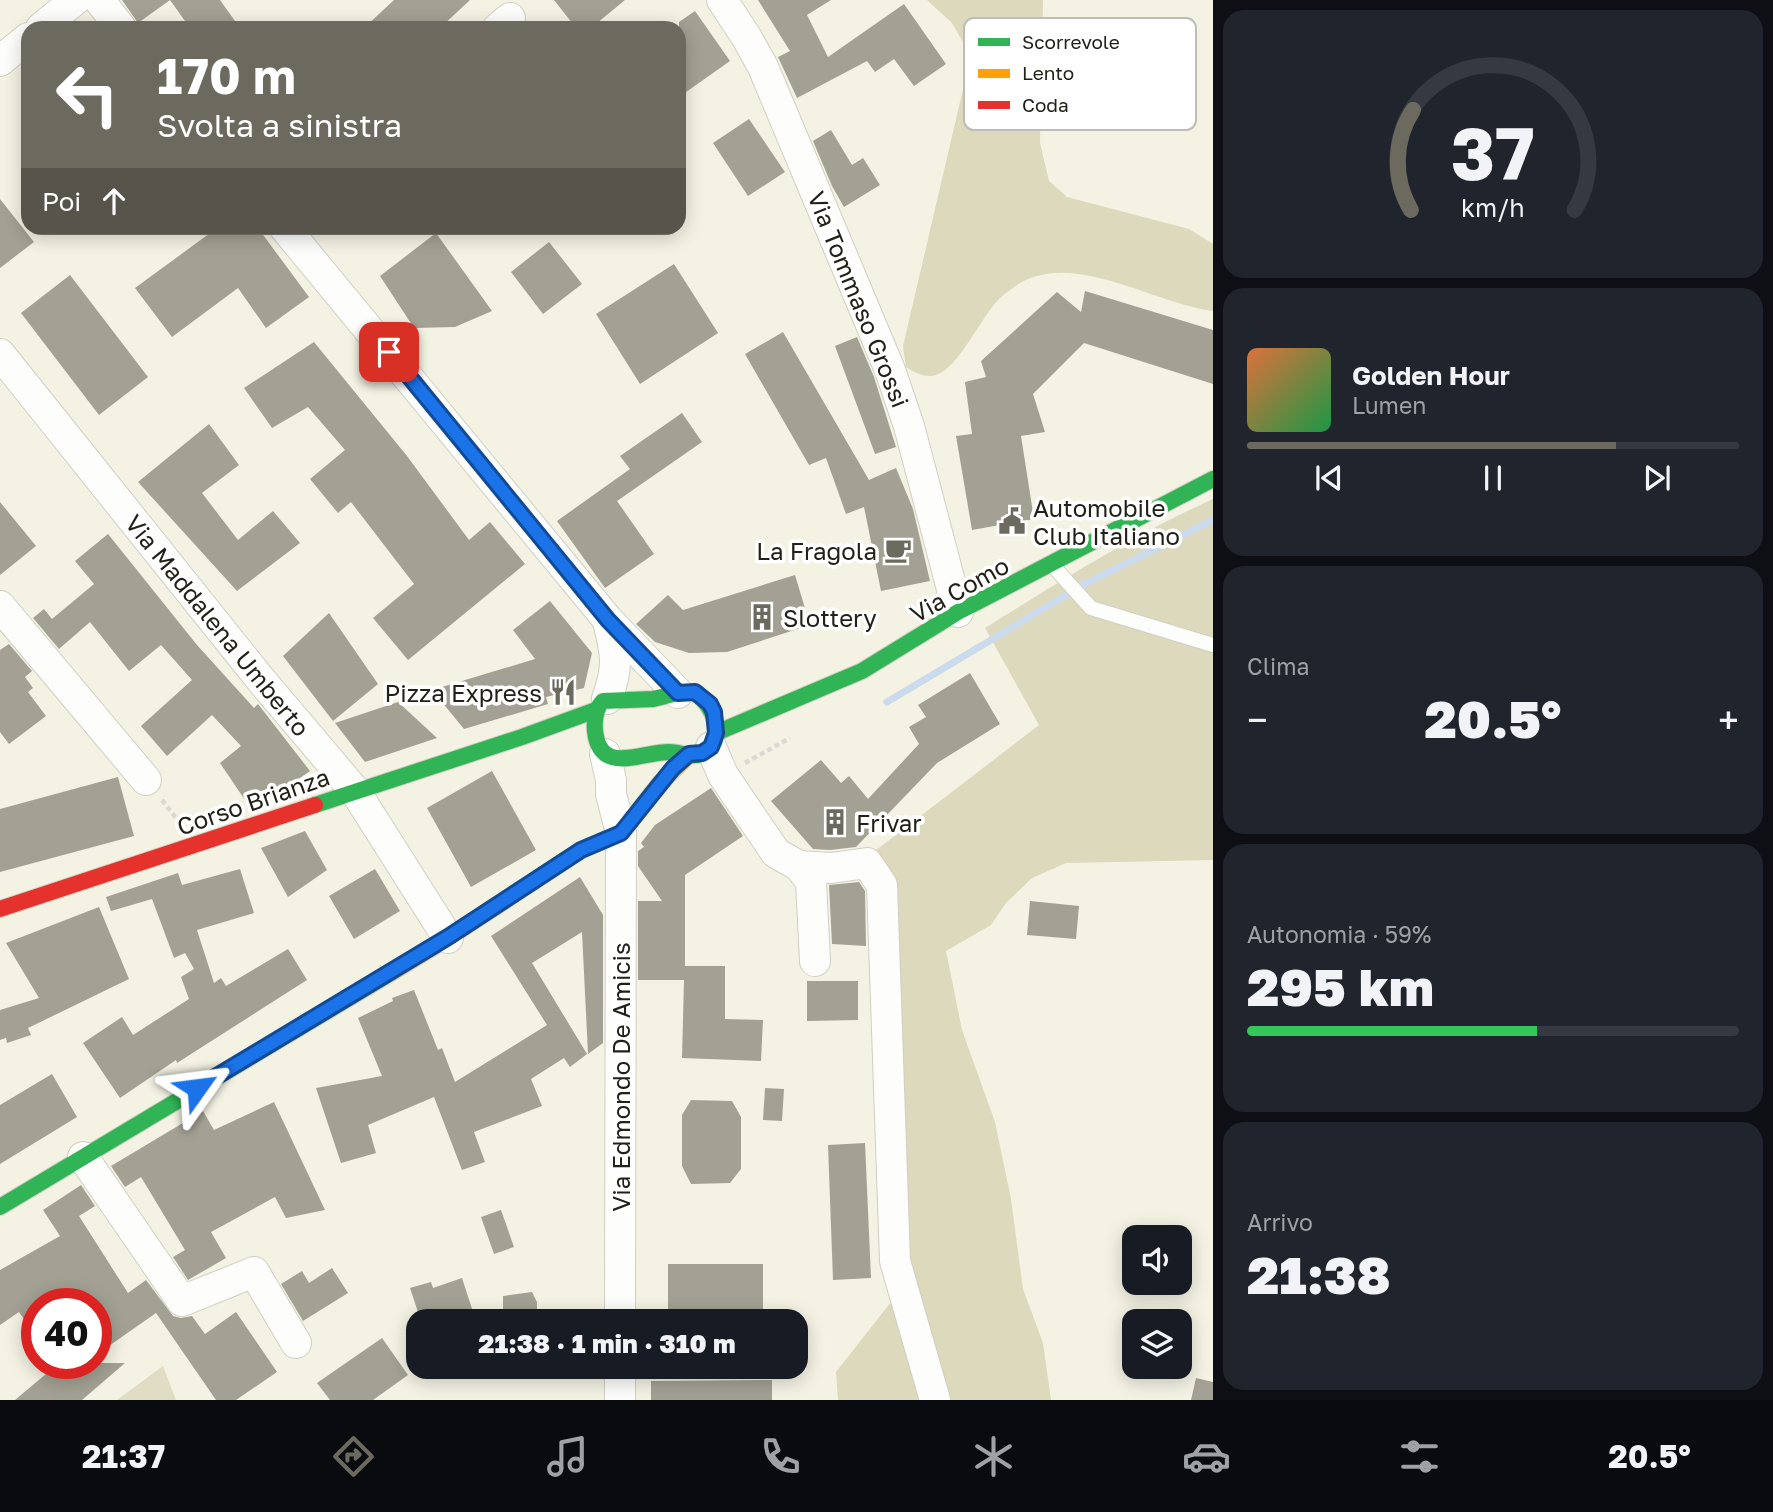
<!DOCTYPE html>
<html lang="it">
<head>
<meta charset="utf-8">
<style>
	:root { --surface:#171b24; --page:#20242c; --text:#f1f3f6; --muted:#9ea1a6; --line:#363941; --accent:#6c6a5e }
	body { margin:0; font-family:"Golos Text",sans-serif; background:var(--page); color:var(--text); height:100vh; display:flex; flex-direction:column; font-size:26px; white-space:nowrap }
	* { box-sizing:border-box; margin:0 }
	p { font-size:23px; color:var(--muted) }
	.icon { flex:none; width:38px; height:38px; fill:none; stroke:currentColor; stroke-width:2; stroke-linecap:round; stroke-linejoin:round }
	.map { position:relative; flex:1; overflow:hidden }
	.sheet { display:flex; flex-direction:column; gap:10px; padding:10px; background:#0d0f14; width:560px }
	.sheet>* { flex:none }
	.hud { position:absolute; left:21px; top:21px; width:665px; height:214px; border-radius:21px; box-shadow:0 4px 18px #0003; background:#6c6a5e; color:#fff; overflow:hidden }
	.controls { position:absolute; left:1122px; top:1225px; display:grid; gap:14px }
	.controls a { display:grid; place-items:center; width:70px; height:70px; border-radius:14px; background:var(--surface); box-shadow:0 4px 18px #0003; font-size:35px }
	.speed { position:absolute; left:21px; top:1288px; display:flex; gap:14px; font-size:35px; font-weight:700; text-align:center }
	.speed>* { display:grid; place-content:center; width:91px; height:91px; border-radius:50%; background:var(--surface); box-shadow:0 4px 18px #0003; line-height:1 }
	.speed .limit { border:10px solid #d22; background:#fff; color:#111 }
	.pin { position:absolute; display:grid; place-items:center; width:60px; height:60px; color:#fff; margin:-30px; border-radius:14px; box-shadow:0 4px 10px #0006 }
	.me { position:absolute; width:77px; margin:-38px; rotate:59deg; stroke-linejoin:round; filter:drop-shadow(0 0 5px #0008) }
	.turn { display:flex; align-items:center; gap:24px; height:147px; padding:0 21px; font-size:32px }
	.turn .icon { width:91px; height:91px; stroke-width:2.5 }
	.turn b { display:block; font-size:49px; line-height:60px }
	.then { display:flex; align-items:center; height:66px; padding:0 21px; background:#0003; gap:14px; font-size:26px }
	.big { font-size:52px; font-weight:800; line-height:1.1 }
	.sheet .card { flex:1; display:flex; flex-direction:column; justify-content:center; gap:10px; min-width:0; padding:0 24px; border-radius:21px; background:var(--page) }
	.sheet .dial { align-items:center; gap:0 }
	.dial svg { height:182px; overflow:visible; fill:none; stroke:var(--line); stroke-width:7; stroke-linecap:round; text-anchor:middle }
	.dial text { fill:var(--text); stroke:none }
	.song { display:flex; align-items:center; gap:21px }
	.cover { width:84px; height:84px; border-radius:10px; background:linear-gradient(135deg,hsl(20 70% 55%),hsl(140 70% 35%)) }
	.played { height:7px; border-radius:4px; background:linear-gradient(90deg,var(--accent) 75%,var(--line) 75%) }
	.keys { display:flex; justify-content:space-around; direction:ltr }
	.heat { display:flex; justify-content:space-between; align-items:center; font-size:38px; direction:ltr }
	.charge { height:10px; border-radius:5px; background:linear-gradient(90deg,#34c759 59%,var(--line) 0) }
	.trip { position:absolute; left:406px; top:1309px; width:402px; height:70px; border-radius:21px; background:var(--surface); box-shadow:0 4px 18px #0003; font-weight:800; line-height:70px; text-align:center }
	.tab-bar { display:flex; height:112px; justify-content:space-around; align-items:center; background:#090b0e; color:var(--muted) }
	.tab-bar .icon { width:49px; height:49px }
	.tab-bar .on { color:var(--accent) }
	.tab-bar b { font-size:32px; color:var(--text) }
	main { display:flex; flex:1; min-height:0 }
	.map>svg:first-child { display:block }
	.green { fill:#e0ddc4 }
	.forest { fill:#dcd9bc }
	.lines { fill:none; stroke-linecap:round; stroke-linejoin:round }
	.stream { stroke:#ccdaed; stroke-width:7 }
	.building { fill:#a3a193 }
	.lane-casing { stroke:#d1cfc3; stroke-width:16 }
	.street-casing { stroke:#d1cfc3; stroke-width:32 }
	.fast-casing { stroke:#d1cfc3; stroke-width:18 }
	.slow-casing { stroke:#d1cfc3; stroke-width:18 }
	.jam-casing { stroke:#d1cfc3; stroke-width:18 }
	.path { stroke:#dad9d5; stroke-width:4.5; stroke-dasharray:5 3.5; stroke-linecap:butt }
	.lane { stroke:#fdfdfb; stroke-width:14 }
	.street { stroke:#fdfdfb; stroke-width:30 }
	.fast { stroke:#30b455; stroke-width:16 }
	.slow { stroke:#ff9f0a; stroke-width:16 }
	.jam { stroke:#e5322d; stroke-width:16 }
	.route-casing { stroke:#114b97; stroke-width:18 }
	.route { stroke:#1a73e8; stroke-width:12 }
	.labels { text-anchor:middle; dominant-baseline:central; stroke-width:7; stroke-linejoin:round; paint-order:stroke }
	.street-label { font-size:24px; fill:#222117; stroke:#fff }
	.poi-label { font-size:24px; fill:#222117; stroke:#fff; text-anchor:start }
	.key { fill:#fff; stroke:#bdbcb9; stroke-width:2 }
	.key-label { font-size:19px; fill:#222117 }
</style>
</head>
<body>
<main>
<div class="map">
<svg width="1213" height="1400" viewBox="0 0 1213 1400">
	<rect width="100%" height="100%" fill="#f4f2e3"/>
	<path class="green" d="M163 1366 176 1400H117Z"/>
	<g class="forest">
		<path d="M927 0H1043L1040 143 1049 181 1067 197 1189 229 1213 244V311C1156 304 1076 252 1022 282 1015 286 1006 292 1000 298 982 315 959 368 936 375 926 378 915 373 906 367L903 346 964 85 967 49 952 23Z"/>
		<path d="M1213 499V860L1066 863 1032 878 1006 903 991 925 946 951 962 1030 995 1122 1011 1199 1023 1289 1043 1343 1051 1400H838L836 1372 902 1288 889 1143 875 851 1039 725 985 628C1059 582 1133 535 1213 499Z"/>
	</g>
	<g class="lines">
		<path class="stream" d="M887 702 1083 585 1213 520"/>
	</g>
	<g class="building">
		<path d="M122 0H220L240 28H190L170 0 138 23Z"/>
		<path d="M394 0H470L440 28H364Z"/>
		<path d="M554 0H625L591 28H576Z"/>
		<path d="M758 0H831L807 15 828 57 904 4 946 64 914 86 894 59 875 72 867 61 797 98 778 57 790 51Z"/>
		<path d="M695 11 730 61 679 97V22Z"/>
		<path d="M749 119 785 172 748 196 713 143Z"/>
		<path d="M831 130 852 165 863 158 880 185 844 207 832 186 813 141Z"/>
		<path d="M0 199 34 242 0 268Z"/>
		<path d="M217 228H258L309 297 266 328 238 288 172 337 135 288Z"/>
		<path d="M436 233 492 311 455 327 414 328 380 276Z"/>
		<path d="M549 242 582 284 543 314 511 272Z"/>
		<path d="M674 264 718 333 640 384 596 314Z"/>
		<path d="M70 275 148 377 99 415 21 313Z"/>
		<path d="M1085 291 1213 330V384L1084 343 1033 394 1045 432 1021 436 1034 519 972 530 956 436 972 434 965 382 986 377 981 361 1057 292 1081 312Z"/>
		<path d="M783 332 869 480 896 468 913 509 930 581 881 591 864 507 846 514 826 458 809 465 745 354Z"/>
		<path d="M857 337 874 377 896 447 875 454 835 346Z"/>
		<path d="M314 342 407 456 469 540 490 522 525 564 408 660 373 618 414 584 351 502 338 513 310 479 345 450 308 407 272 428 244 388Z"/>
		<path d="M682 413 702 442 617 501 654 554 605 588 557 521 630 469 620 456Z"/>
		<path d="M209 424 239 465 202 493 238 540 273 511 300 543 237 591 138 482Z"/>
		<path d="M0 502 36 546 0 575Z"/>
		<path d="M108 534 197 645 254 708 258 704 310 771 281 791 273 784 247 803 220 763 241 746 212 715 167 756 141 726 192 680 161 645 129 671 90 622 59 649 33 618 44 609 52 619 94 584 75 561Z"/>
		<path d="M795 575 810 625 727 652 689 653 655 642 636 624 668 595 683 610Z"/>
		<path d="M550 601 592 653 584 688 546 697 548 704 464 729 432 690 535 659 513 630Z"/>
		<path d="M329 613 378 684 333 721 283 656Z"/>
		<path d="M9 644 32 671 25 677 33 688 28 692 46 716 9 744 0 732V650Z"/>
		<path d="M970 673 1000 724 937 763 856 847 830 850 813 849 771 801 821 760 841 783 849 776 868 799 919 744 909 727 926 717 918 705Z"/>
		<path d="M398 702 437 738 365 762 335 723Z"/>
		<path d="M492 771 536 850 471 887 427 808Z"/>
		<path d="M118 777 134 836 0 872V809Z"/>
		<path d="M711 788 743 836 685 875V966H725V1019L763 1020 761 1061 682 1058 684 980H638V901H662L638 866V851L644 847 641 843 655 825Z"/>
		<path d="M305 831 327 870 288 897 261 848Z"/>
		<path d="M240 869 254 913 197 930 214 983 221 978 226 986 288 949 307 980 177 1063 176 1060 120 1098 83 1043 122 1017 133 1035 189 999 181 977 194 969 185 953 174 958 152 899 111 911 106 897 178 873 182 885Z"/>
		<path d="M375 869 400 911 354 939 329 896Z"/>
		<path d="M580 877 603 915V1043L588 1054 582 932 532 963 587 1054 570 1067 564 1058 531 1079 542 1106 474 1132 485 1162 462 1170 434 1097 368 1125 376 1153 341 1163 316 1088 382 1076 358 1018 393 1001 392 998 414 990 438 1050 442 1048 455 1082 547 1025 491 936Z"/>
		<path d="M859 882 865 891 866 946 832 944 829 885Z"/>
		<path d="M1030 901 1079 906 1076 939 1027 935Z"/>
		<path d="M99 907 129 979 28 1028 31 1035 7 1043 6 1038 0 1040V1010L39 998 6 943Z"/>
		<path d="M807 981H858V1020L807 1021Z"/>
		<path d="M52 1074 77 1117 0 1164V1105Z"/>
		<path d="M765 1088 784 1089 782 1121 763 1120Z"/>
		<path d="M691 1100 732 1101 741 1117V1169L730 1183 691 1184 682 1166V1115Z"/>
		<path d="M274 1102 325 1210 286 1218 275 1197 211 1232 226 1258 188 1280 173 1257 185 1250 141 1177 125 1187 111 1166 203 1111 214 1130Z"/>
		<path d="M865 1143 871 1278 833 1280 828 1145Z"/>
		<path d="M81 1185 95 1206 79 1216 128 1293 146 1280 173 1316 181 1318 192 1316 205 1334 236 1312 277 1372 236 1400H216L156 1313 96 1355V1304H37V1339L19 1312 0 1325V1270L60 1236 43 1210Z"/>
		<path d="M501 1210 514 1247 494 1254 481 1217Z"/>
		<rect x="668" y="1264" width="95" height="57"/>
		<path d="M332 1268 348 1293 303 1321 281 1284 302 1271 309 1283Z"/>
		<path d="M462 1278 476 1321H421L410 1288 431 1282 433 1288Z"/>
		<path d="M532 1292 537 1302V1314L503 1317V1296Z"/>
		<path d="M382 1338 408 1375 373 1400H330L317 1383Z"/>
		<path d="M59 1363H125L82 1400H15Z"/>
		<path d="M1196 1378 1213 1382V1400H1191Z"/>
		<path d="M772 1380V1400H651V1381Z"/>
	</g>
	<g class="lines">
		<defs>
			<path id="lane" d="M1053 566 1091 608 1213 645"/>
			<g id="street">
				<path d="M99 0 121 28"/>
				<path d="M722 0 747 38 763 67 890 370 909 426 958 612"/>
				<path d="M41 28 75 0"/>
				<path d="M498 28 510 18"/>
				<path d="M0 61 28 38"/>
				<path d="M285 228 608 620 678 693"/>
				<path d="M0 354 261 680 355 791 448 938"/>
				<path d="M0 606 146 780"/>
				<path d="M607 699C619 665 616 655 608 621"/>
				<path d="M711 747 723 775 776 853 799 866 811 882 815 961"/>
				<path d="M605 754 611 780V794L621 833 620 1321"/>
				<path d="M799 866 831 868 867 863 882 885 895 1261 935 1400"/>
				<path d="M83 1157 182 1301 254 1272 296 1343"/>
				<path d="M620 1400V1367"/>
			</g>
			<g id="fast">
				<path d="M695 692C713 705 730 741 701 754 691 758 680 752 669 752 641 752 600 776 595 731 594 720 595 709 603 701L653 699 678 693Z"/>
				<path d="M716 733 862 671 958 612 1213 479"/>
				<path d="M315 805 522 737 596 710"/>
				<path d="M0 1207 394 971"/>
			</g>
			<path id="slow" d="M394 971 448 938 581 850 621 833 659 784 689 755"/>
			<path id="jam" d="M0 909 315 805"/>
		</defs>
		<use href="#lane" class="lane-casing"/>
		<use href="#street" class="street-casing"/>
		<use href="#fast" class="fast-casing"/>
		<use href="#slow" class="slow-casing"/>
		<use href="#jam" class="jam-casing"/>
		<g class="path">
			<path d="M745 763 790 738"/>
			<path d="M162 800 176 818"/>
		</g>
		<use href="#lane" class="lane"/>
		<use href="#street" class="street"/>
		<use href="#fast" class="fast"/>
		<use href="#slow" class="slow"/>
		<use href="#jam" class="jam"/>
	</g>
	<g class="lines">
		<defs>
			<path id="route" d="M197 1088 448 937 581 850 621 833 673 768 689 754 702 753 711 747 716 733 714 712 710 704 695 692 678 693 608 620 389 352"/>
		</defs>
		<use href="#route" class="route-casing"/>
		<use href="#route" class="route"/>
	</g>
	<defs>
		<symbol id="civic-bare" viewBox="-9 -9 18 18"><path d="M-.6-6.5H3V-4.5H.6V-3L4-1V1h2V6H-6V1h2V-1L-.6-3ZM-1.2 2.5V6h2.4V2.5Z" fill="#6c6a5e" stroke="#fff" stroke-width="2.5" paint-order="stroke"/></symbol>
		<symbol id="cafe-bare" viewBox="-9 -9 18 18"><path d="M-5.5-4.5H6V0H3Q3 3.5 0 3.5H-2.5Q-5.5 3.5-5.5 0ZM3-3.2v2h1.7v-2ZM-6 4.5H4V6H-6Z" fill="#6c6a5e" stroke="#fff" stroke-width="2.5" paint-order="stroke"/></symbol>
		<symbol id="building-bare" viewBox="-9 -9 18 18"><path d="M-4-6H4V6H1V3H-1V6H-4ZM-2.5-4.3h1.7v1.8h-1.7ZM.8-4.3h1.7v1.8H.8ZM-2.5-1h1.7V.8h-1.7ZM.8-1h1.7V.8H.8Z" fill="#6c6a5e" stroke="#fff" stroke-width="2.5" paint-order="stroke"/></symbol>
		<symbol id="restaurant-bare" viewBox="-9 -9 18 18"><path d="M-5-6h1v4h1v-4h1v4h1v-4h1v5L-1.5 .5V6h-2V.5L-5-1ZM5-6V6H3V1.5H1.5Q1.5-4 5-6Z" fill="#6c6a5e" stroke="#fff" stroke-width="2.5" paint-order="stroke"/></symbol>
	</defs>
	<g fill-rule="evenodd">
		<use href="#civic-bare" x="993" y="502" width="38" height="38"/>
		<use href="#cafe-bare" x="879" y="531" width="38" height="38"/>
		<use href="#building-bare" x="743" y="598" width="38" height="38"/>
		<use href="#restaurant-bare" x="544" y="673" width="38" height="38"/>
		<use href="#building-bare" x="816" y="803" width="38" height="38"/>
	</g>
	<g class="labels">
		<g class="street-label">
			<text transform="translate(859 299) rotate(68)">Via Tommaso Grossi</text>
			<text transform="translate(959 589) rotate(-29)">Via Como</text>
			<text transform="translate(218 625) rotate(51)">Via Maddalena Umberto</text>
			<text transform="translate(253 801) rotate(-19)">Corso Brianza</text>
			<text transform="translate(620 1077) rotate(-90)">Via Edmondo De Amicis</text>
		</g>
		<g class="poi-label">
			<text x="1033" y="507">Automobile<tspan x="1033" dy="28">Club Italiano</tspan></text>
			<text x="877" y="550" text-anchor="end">La Fragola</text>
			<text x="783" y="617">Slottery</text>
			<text x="542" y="692" text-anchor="end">Pizza Express</text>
			<text x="856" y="822">Frivar</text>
		</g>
	</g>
	<rect x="964" y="18" width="232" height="112" rx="10" class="key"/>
	<rect x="978" y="38" width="32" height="8" fill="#30b455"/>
	<rect x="978" y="69" width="32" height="9" fill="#ff9f0a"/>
	<rect x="978" y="101" width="32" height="8" fill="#e5322d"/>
	<g class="key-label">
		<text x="1022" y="49">Scorrevole</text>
		<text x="1022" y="80">Lento</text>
		<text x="1022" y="112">Coda</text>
	</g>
</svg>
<div class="controls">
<a><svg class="icon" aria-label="sound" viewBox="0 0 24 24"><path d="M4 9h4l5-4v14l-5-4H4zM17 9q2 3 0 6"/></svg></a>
<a><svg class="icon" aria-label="layers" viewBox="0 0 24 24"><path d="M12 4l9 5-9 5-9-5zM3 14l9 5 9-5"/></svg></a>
</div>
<div class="speed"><div class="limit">40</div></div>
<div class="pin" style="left:389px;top:352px;background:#d93025"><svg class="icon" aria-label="arrive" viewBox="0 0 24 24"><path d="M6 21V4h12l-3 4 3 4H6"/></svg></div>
<svg class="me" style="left:197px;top:1088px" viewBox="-20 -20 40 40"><path d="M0-17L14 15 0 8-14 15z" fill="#1a73e8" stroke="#fff" stroke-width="4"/></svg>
<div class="trip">21:38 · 1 min · 310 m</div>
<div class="hud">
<div class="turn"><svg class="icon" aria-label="left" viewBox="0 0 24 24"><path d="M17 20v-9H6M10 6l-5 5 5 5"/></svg><div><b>170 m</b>Svolta a sinistra</div></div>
<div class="then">Poi<svg class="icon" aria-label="ahead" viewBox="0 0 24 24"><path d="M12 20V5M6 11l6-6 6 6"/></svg></div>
</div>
</div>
<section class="sheet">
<div class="card dial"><svg viewBox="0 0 100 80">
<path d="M14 69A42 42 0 1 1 86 69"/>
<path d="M14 69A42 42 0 0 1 15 25" stroke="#6c6a5e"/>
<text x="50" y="56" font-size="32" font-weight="700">37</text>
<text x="50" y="72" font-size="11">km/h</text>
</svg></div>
<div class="card">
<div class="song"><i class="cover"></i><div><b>Golden Hour</b><p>Lumen</p></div></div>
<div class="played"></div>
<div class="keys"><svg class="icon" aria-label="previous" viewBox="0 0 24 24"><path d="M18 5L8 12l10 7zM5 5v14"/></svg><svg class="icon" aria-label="pause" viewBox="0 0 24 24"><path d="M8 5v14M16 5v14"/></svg><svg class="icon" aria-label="next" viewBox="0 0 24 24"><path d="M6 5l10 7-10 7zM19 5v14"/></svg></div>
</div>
<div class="card"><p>Clima</p>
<div class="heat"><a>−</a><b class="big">20.5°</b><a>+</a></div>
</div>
<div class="card"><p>Autonomia · 59%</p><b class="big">295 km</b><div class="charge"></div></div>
<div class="card"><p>Arrivo</p><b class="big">21:38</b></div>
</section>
</main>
<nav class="tab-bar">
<b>21:37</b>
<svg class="icon on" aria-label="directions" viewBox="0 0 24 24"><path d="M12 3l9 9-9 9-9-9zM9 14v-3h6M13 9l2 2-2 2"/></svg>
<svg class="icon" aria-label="music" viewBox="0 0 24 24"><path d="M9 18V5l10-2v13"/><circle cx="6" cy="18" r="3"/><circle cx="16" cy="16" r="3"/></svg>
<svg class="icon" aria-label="phone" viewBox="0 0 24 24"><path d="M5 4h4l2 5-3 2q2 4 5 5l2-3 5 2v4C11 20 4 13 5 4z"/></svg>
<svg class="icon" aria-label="climate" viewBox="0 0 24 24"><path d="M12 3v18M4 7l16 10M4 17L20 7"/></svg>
<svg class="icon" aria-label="car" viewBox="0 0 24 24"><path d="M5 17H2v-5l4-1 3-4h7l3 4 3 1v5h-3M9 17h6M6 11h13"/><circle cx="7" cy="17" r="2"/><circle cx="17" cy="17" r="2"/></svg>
<svg class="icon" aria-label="filters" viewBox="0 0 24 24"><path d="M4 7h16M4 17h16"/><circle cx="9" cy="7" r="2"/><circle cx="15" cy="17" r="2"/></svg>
<b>20.5°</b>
</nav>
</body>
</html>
